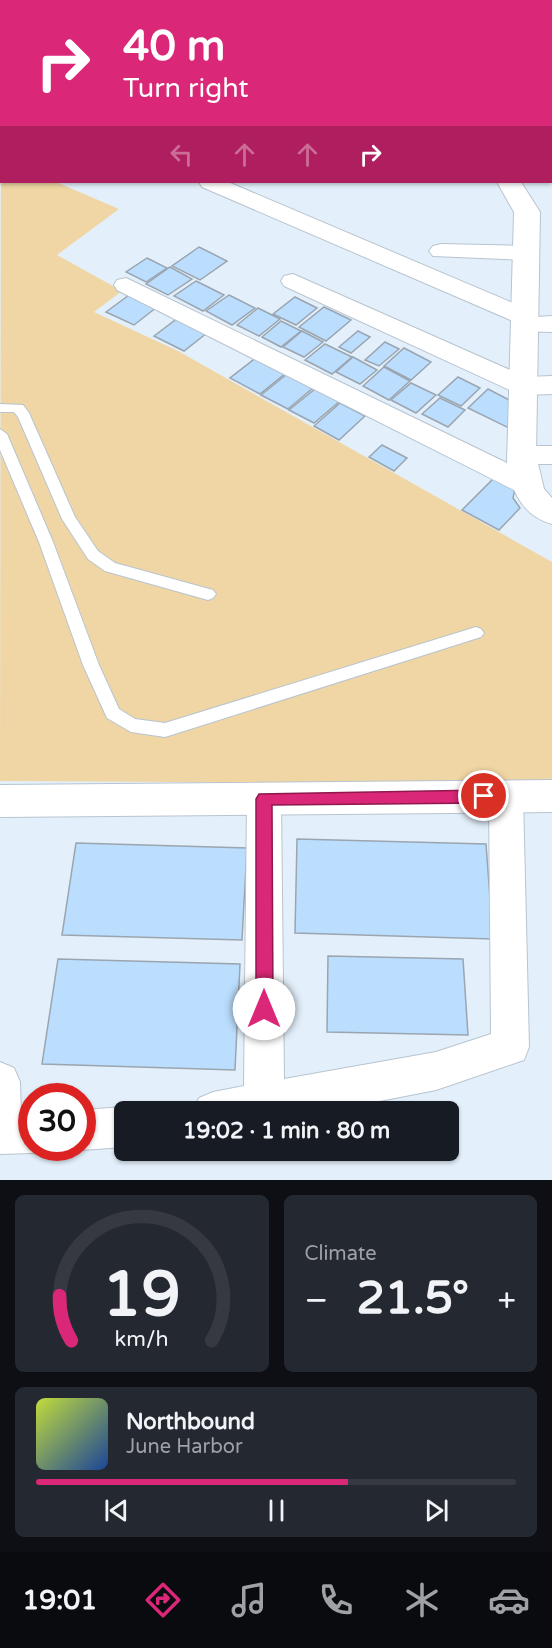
<!DOCTYPE html>
<html lang="en">
<head>
<meta charset="utf-8">
<style>
	:root { --surface:#171b24; --page:#242831; --text:#f1f3f6; --muted:#9ea1a6; --line:#363941; --accent:#db2777 }
	body { margin:0; font-family:"Varela Round",sans-serif; background:var(--page); color:var(--text); height:100vh; display:flex; flex-direction:column; font-size:22px; white-space:nowrap }
	* { box-sizing:border-box; margin:0 }
	p { font-size:20px; color:var(--muted) }
	.icon { flex:none; width:33px; height:33px; fill:none; stroke:currentColor; stroke-width:2; stroke-linecap:round; stroke-linejoin:round }
	.map { position:relative; height:1180px; overflow:hidden }
	.drawer { display:flex; flex-direction:column; gap:15px; padding:15px; background:#0d0f14; flex:1 }
	.drawer>* { flex:none }
	.banner { position:absolute; left:0px; top:0px; width:552px; height:183px; box-shadow:0 2px 4px #0004; background:#db2777; color:#fff; overflow:hidden }
	.speed { position:absolute; left:18px; top:1083px; display:flex; gap:12px; font-size:30px; font-weight:700; text-align:center }
	.speed>* { display:grid; place-content:center; width:78px; height:78px; border-radius:50%; background:var(--surface); box-shadow:0 2px 4px #0004; line-height:1 }
	.speed .limit { border:9px solid #d22; background:#fff; color:#111 }
	.pin { position:absolute; display:grid; place-items:center; width:51px; height:51px; color:#fff; margin:-26px; border:3px solid #fff; border-radius:50%; box-shadow:0 2px 6px #0007 }
	.me { position:absolute; width:66px; margin:-33px; rotate:0deg; stroke-linejoin:round; filter:drop-shadow(0 0 4px #0008) }
	.turn { display:flex; align-items:center; gap:21px; height:126px; padding:0 24px; font-size:27px }
	.turn .icon { width:78px; height:78px; stroke-width:2.5 }
	.turn b { display:block; font-size:42px; line-height:51px }
	.lanes { display:flex; align-items:center; height:57px; padding:0 24px; background:#0003; justify-content:center; gap:30px; direction:ltr }
	.lanes .off { opacity:.35 }
	.big { font-size:45px; font-weight:700; line-height:1.1 }
	.drawer .card { flex:1; display:flex; flex-direction:column; justify-content:center; gap:9px; min-width:0; padding:0 21px; border-radius:9px; background:var(--page) }
	.drawer .dial { align-items:center; gap:0 }
	.dial svg { height:156px; overflow:visible; fill:none; stroke:var(--line); stroke-width:7; stroke-linecap:round; text-anchor:middle }
	.dial text { fill:var(--text); stroke:none }
	.song { display:flex; align-items:center; gap:18px }
	.cover { width:72px; height:72px; border-radius:9px; background:linear-gradient(135deg,hsl(70 70% 55%),hsl(220 70% 35%)) }
	.played { height:6px; border-radius:3px; background:linear-gradient(90deg,var(--accent) 65%,var(--line) 65%) }
	.keys { display:flex; justify-content:space-around; direction:ltr }
	.heat { display:flex; justify-content:space-between; align-items:center; font-size:33px; direction:ltr }
	.drawer .tiles { flex:1; display:grid; gap:15px; grid-template-columns:1fr 1fr }
	.card:last-child { grid-column:span 2 }
	.trip { position:absolute; left:114px; top:1101px; width:345px; height:60px; border-radius:9px; background:var(--surface); box-shadow:0 2px 4px #0004; font-weight:700; line-height:60px; text-align:center }
	.tab-bar { display:flex; height:96px; justify-content:space-around; align-items:center; background:#090b0e; color:var(--muted) }
	.tab-bar .icon { width:42px; height:42px }
	.tab-bar .selected { color:var(--accent) }
	.tab-bar b { font-size:27px; color:var(--text) }
	.map>svg:first-child { display:block }
	.green { fill:#f0d6a4 }
	.building { fill:#bbdefe; stroke:#9aa5b0; stroke-width:1.5 }
	.lines { fill:none; stroke-linecap:round; stroke-linejoin:round }
	.service-casing { stroke:#b8c4cf; stroke-width:2 }
	.minor-casing { stroke:#b8c4cf; stroke-width:2 }
	.tertiary-casing { stroke:#b8c4cf; stroke-width:2 }
	.primary-casing { stroke:#b8c4cf; stroke-width:2 }
	.service { fill:#fff; fill-rule:evenodd }
	.minor { fill:#fff; fill-rule:evenodd }
	.tertiary { fill:#fff; fill-rule:evenodd }
	.primary { fill:#fff; fill-rule:evenodd }
	.route { fill:#db2777; stroke:#8e194d; stroke-width:1.5 }
</style>
</head>
<body>
<div class="map">
<svg width="552" height="1180" viewBox="0 0 552 1180">
	<rect width="100%" height="100%" fill="#e3f0fb"/>
	<path class="green" d="M1 66 2 182H56L119 209 57 255 122 291 94 312 178 351 552 562V784L0 781Z"/>
	<g class="building">
		<path d="M199 247 227 261 200 280 172 266Z"/>
		<path d="M147 258 167 268 146 282 126 272Z"/>
		<path d="M170 267 192 279 168 295 146 284Z"/>
		<path d="M196 281 224 295 203 311 174 296Z"/>
		<path d="M129 295 157 307 134 325 106 312Z"/>
		<path d="M229 295 255 308 232 325 206 311Z"/>
		<path d="M295 297 317 308 296 325 273 314Z"/>
		<path d="M324 307 351 320 326 341 299 327Z"/>
		<path d="M258 308 280 319 259 336 237 325Z"/>
		<path d="M178 318 207 333 184 351 154 336Z"/>
		<path d="M281 321 301 331 281 347 262 337Z"/>
		<path d="M302 331 323 342 304 357 283 347Z"/>
		<path d="M358 331 370 337 351 353 339 347Z"/>
		<path d="M385 342 399 349 379 366 365 360Z"/>
		<path d="M325 344 352 357 332 374 305 360Z"/>
		<path d="M404 348 431 362 411 380 384 366Z"/>
		<path d="M257 357 287 372 260 394 230 378Z"/>
		<path d="M353 357 377 370 360 384 336 372Z"/>
		<path d="M384 367 410 381 389 400 363 386Z"/>
		<path d="M287 374 314 387 288 409 261 395Z"/>
		<path d="M458 377 480 388 461 406 438 395Z"/>
		<path d="M411 383 436 395 416 413 391 400Z"/>
		<path d="M315 389 340 401 314 423 289 410Z"/>
		<path d="M488 389 513 402V430L468 408Z"/>
		<path d="M440 398 465 410 448 427 422 414Z"/>
		<path d="M340 403 365 416 339 440 314 426Z"/>
		<path d="M382 445 407 458 394 471 369 457Z"/>
		<path d="M494 478 515 489 513 498 520 508 499 530 462 510Z"/>
		<path d="M297 839 486 844 493 939 295 933Z"/>
		<path d="M76 843 247 848 242 940 62 935Z"/>
		<path d="M328 956 463 959 468 1035 327 1032Z"/>
		<path d="M58 959 240 964 235 1070 42 1064Z"/>
	</g>
	<g class="lines">
		<defs>
			<g id="service">
				<path d="M393 0H403V2H394Z"/>
				<rect x="550" y="25" width="2" height="6"/>
				<path d="M0 404 23 405 29 413 75 517 98 551 115 563 213 590 216 594 213 598 208 600 105 571 88 559 62 519 18 417 14 412H0Z"/>
				<path d="M0 429 7 434 53 542 99 665 119 709 135 719 165 723 476 627 481 629 484 633 481 637 165 737 131 732 107 718 83 665 39 542 0 450Z"/>
			</g>
			<g id="minor">
				<path d="M199 182H228L534 312 537 317 552 316V332L516 331 513 325 515 322 202 187Z"/>
				<path d="M441 244 527 246 535 248 539 253 535 258 527 260 433 256 429 251 433 246Z"/>
				<path d="M293 274 526 377 552 376V394L523 395 514 392 284 286 281 281 284 276Z"/>
				<path d="M126 278 536 477 540 484 536 491 526 494 516 491 117 290 114 285 117 280Z"/>
				<path d="M521 446H552V464H521L511 462 507 455 511 448Z"/>
				<path d="M506 782 518 786 523 796 529 1047 524 1060 436 1090 323 1112H193L199 1098 213 1092 244 1086 247 799 252 789 264 784 276 789 281 799 284 1079 436 1052 491 1034 489 796 494 786Z"/>
				<path d="M0 1062 14 1068 20 1082 21 1114 32 1113V1148H46L32 1153 0 1154Z"/>
				<path d="M124 1107 135 1112H124V1147L82 1150 76 1148H82V1110Z"/>
			</g>
			<g id="tertiary">
				<rect x="350" y="0" width="20" height="2"/>
				<path d="M497 182H521L540 212 536 455 544 489 552 498V524C523 516 512 492 507 464L514 212Z"/>
				<path d="M552 780V812L0 817V785Z"/>
			</g>
			<g id="primary">
				<path d="M197 0H227L196 2Z"/>
				<path d="M262 0H294L261 2Z"/>
				<rect x="0" y="24" width="2" height="12"/>
			</g>
		</defs>
		<use href="#service" class="service-casing"/>
		<use href="#minor" class="minor-casing"/>
		<use href="#tertiary" class="tertiary-casing"/>
		<use href="#primary" class="primary-casing"/>
		<use href="#service" class="service"/>
		<use href="#minor" class="minor"/>
		<use href="#tertiary" class="tertiary"/>
		<use href="#primary" class="primary"/>
	</g>
	<path class="route" d="M484 790 492 796 484 803 272 805 273 1009 270 1015 264 1017 258 1015 256 1009V799L259 794Z"/>
</svg>
<div class="speed"><div class="limit">30</div></div>
<div class="pin" style="left:484px;top:796px;background:#d93025"><svg class="icon" aria-label="arrive" viewBox="0 0 24 24"><path d="M6 21V4h12l-3 4 3 4H6"/></svg></div>
<svg class="me" style="left:264px;top:1009px" viewBox="-20 -20 40 40"><circle r="19" fill="#fff"/><path d="M0-13L10 11 0 6-10 11z" fill="#db2777"/></svg>
<div class="trip">19:02 · 1 min · 80 m</div>
<div class="banner">
<div class="turn"><svg class="icon" aria-label="right" viewBox="0 0 24 24"><path d="M7 20v-9h11M14 6l5 5-5 5"/></svg><div><b>40 m</b>Turn right</div></div>
<div class="lanes"><svg class="icon off" aria-label="left" viewBox="0 0 24 24"><path d="M17 20v-9H6M10 6l-5 5 5 5"/></svg><svg class="icon off" aria-label="ahead" viewBox="0 0 24 24"><path d="M12 20V5M6 11l6-6 6 6"/></svg><svg class="icon off" aria-label="ahead" viewBox="0 0 24 24"><path d="M12 20V5M6 11l6-6 6 6"/></svg><svg class="icon" aria-label="right" viewBox="0 0 24 24"><path d="M7 20v-9h11M14 6l5 5-5 5"/></svg></div>
</div>
</div>
<section class="drawer">
<div class="tiles">
<div class="card dial"><svg viewBox="0 0 100 80">
<path d="M14 69A42 42 0 1 1 86 69"/>
<path d="M14 69A42 42 0 0 1 8 46" stroke="#db2777"/>
<text x="50" y="56" font-size="32" font-weight="700">19</text>
<text x="50" y="72" font-size="11">km/h</text>
</svg></div>
<div class="card"><p>Climate</p>
<div class="heat"><a>−</a><b class="big">21.5°</b><a>+</a></div>
</div>
<div class="card">
<div class="song"><i class="cover"></i><div><b>Northbound</b><p>June Harbor</p></div></div>
<div class="played"></div>
<div class="keys"><svg class="icon" aria-label="previous" viewBox="0 0 24 24"><path d="M18 5L8 12l10 7zM5 5v14"/></svg><svg class="icon" aria-label="pause" viewBox="0 0 24 24"><path d="M8 5v14M16 5v14"/></svg><svg class="icon" aria-label="next" viewBox="0 0 24 24"><path d="M6 5l10 7-10 7zM19 5v14"/></svg></div>
</div>
</div>
</section>
<nav class="tab-bar">
<b>19:01</b>
<svg class="icon selected" aria-label="directions" viewBox="0 0 24 24"><path d="M12 3l9 9-9 9-9-9zM9 14v-3h6M13 9l2 2-2 2"/></svg>
<svg class="icon" aria-label="music" viewBox="0 0 24 24"><path d="M9 18V5l10-2v13"/><circle cx="6" cy="18" r="3"/><circle cx="16" cy="16" r="3"/></svg>
<svg class="icon" aria-label="phone" viewBox="0 0 24 24"><path d="M5 4h4l2 5-3 2q2 4 5 5l2-3 5 2v4C11 20 4 13 5 4z"/></svg>
<svg class="icon" aria-label="climate" viewBox="0 0 24 24"><path d="M12 3v18M4 7l16 10M4 17L20 7"/></svg>
<svg class="icon" aria-label="car" viewBox="0 0 24 24"><path d="M5 17H2v-5l4-1 3-4h7l3 4 3 1v5h-3M9 17h6M6 11h13"/><circle cx="7" cy="17" r="2"/><circle cx="17" cy="17" r="2"/></svg>
</nav>
</body>
</html>
